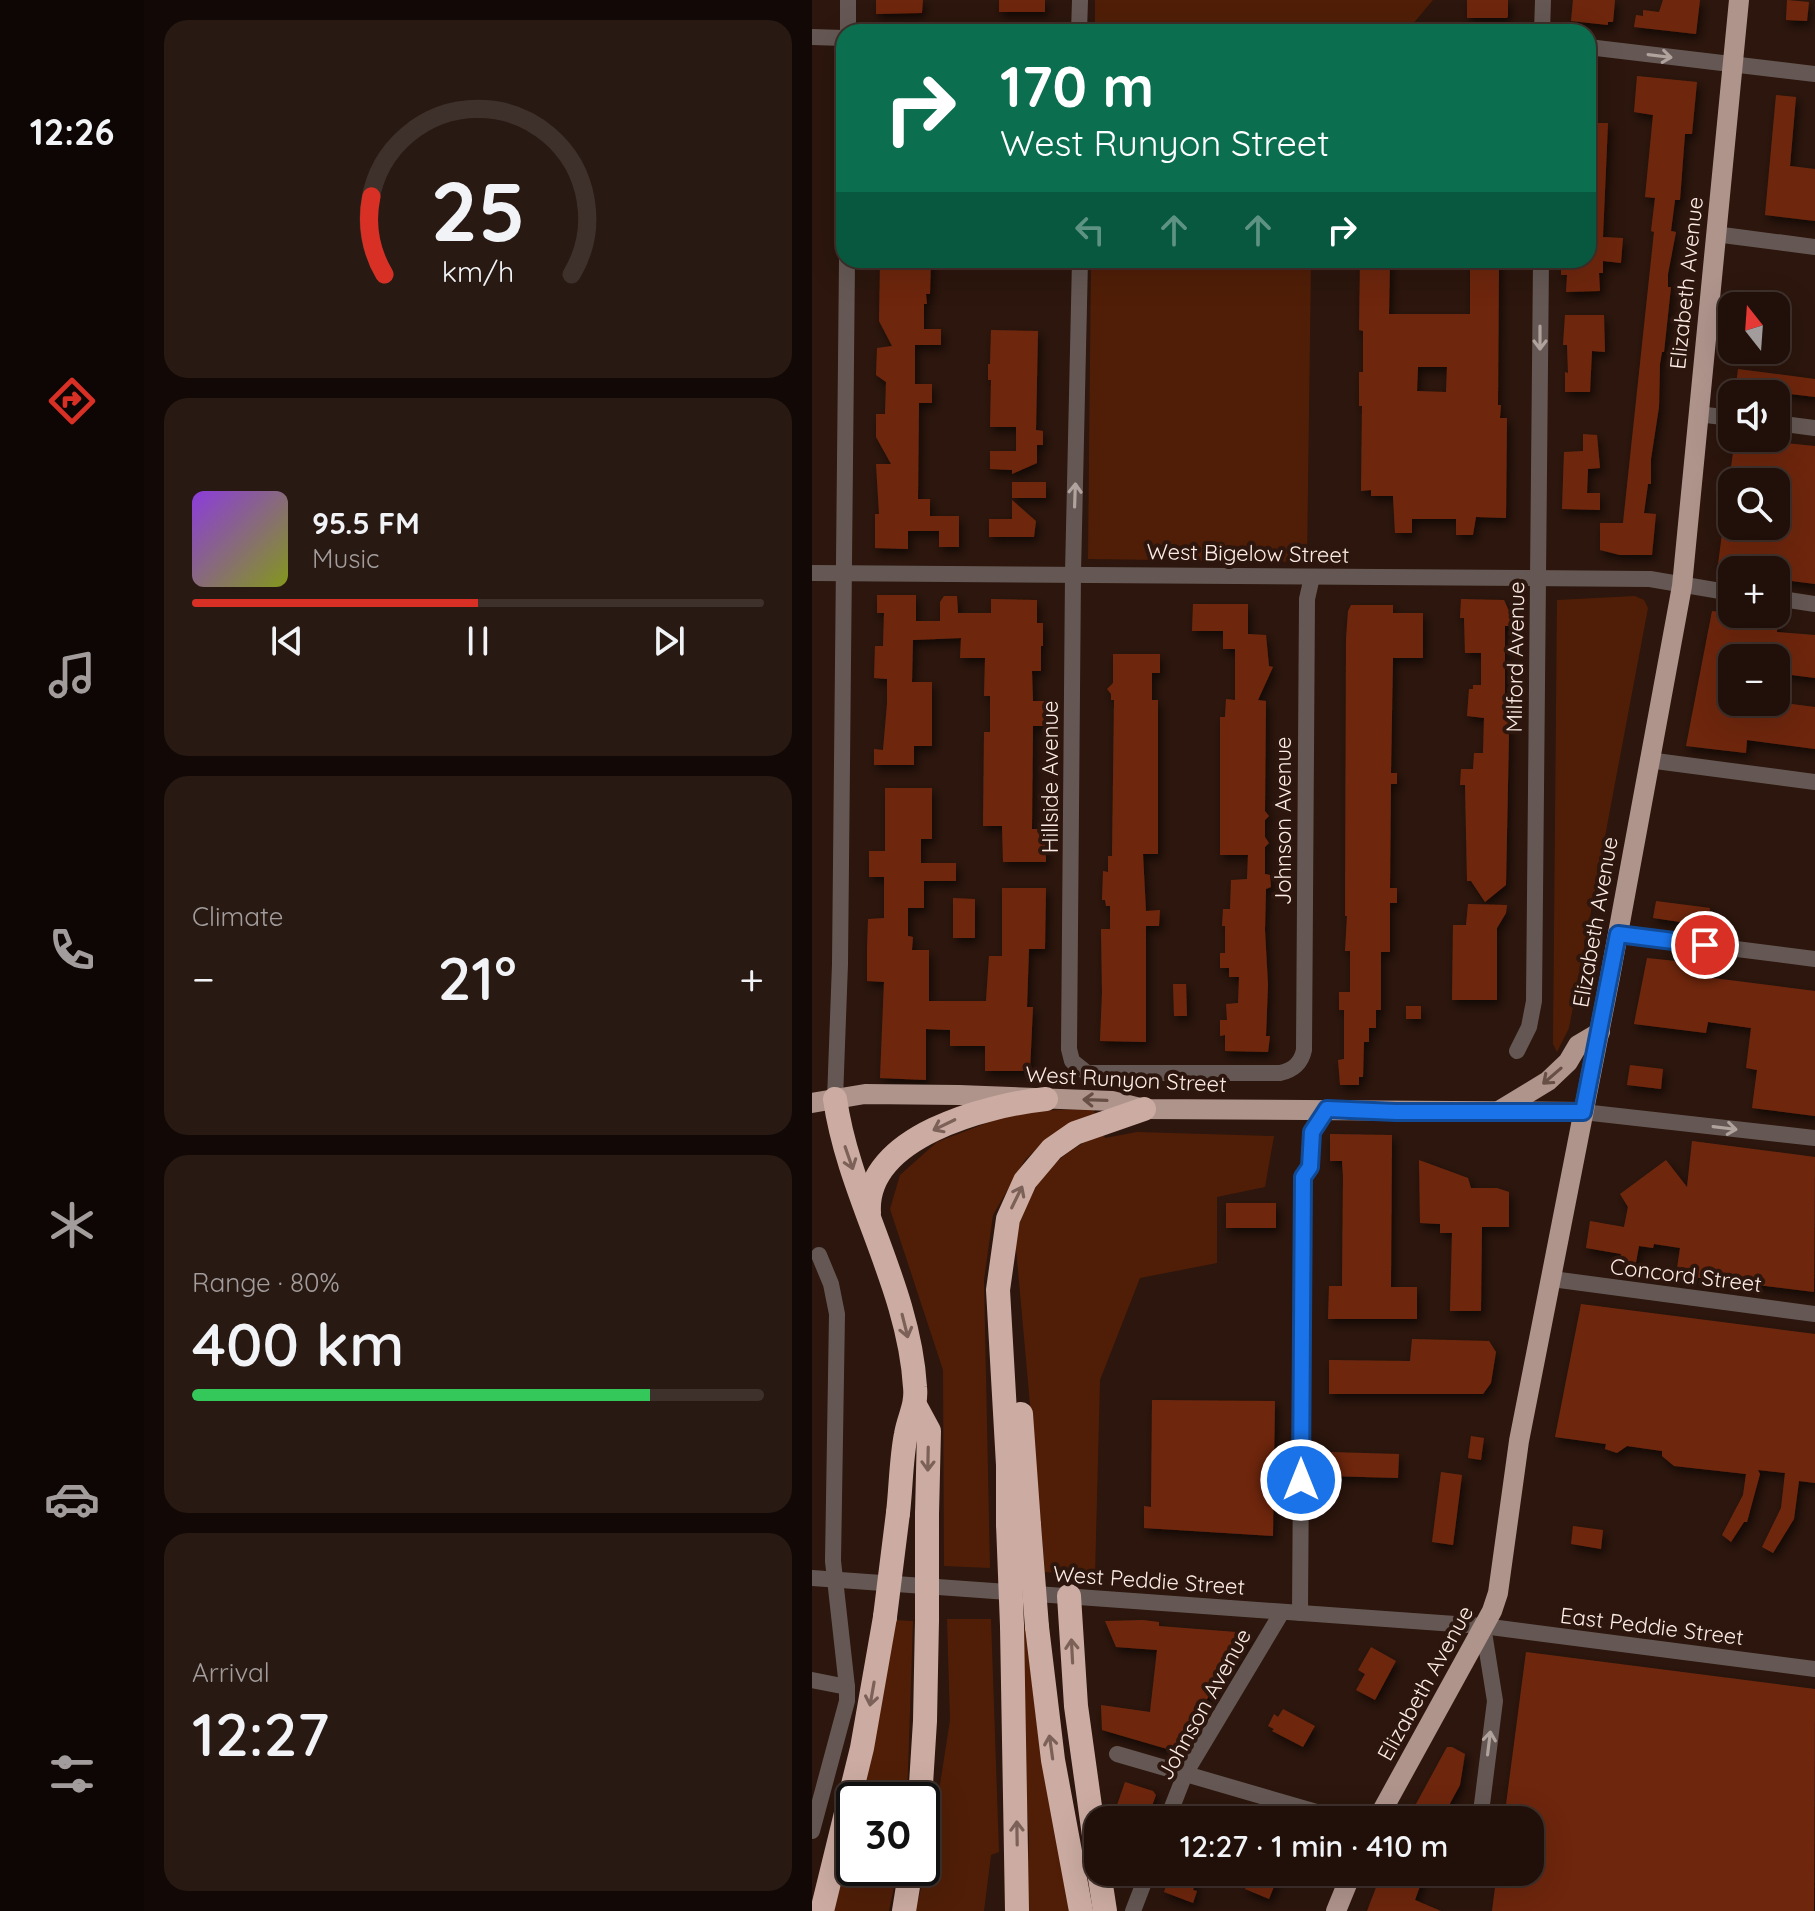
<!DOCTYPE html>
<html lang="en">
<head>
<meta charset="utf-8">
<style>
	:root { --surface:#21100a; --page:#291913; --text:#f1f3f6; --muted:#a29d9c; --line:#3e302b; --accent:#d93025 }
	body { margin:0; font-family:Quicksand,sans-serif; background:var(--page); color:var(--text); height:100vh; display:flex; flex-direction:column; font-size:30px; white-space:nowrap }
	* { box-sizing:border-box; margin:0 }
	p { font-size:26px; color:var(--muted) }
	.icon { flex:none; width:44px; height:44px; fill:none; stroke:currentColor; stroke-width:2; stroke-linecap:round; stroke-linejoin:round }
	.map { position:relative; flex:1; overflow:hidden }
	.drawer { display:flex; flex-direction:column; gap:20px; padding:20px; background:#120906; width:668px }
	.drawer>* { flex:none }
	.hud { position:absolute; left:24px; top:24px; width:760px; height:244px; border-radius:24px; box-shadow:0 8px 32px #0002,0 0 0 2px var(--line); background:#0b6e4f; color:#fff; overflow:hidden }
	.needle { width:52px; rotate:343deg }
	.tools { position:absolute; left:906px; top:292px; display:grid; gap:16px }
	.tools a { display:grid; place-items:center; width:72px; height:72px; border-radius:16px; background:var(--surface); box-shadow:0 8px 32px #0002,0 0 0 2px var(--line); font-size:40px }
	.speed { position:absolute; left:24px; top:1782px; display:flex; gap:16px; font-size:40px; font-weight:700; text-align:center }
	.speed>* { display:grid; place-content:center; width:104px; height:104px; border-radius:50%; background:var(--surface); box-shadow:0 8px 32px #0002,0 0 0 2px var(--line); line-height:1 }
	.speed .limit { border:4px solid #111; border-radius:12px; background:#fff; color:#111 }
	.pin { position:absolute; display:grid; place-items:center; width:68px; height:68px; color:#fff; margin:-34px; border:4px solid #fff; border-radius:50%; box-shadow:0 2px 8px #0007 }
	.me { position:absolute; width:88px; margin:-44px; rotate:0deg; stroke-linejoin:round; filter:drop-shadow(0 0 6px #0008) }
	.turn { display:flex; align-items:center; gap:28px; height:168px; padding:0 32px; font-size:36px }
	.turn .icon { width:104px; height:104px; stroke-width:2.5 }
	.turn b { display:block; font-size:56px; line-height:68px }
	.lanes { display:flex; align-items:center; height:76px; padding:0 32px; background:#0003; justify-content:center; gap:40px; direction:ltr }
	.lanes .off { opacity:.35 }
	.big { font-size:60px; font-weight:600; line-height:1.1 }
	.drawer .card { flex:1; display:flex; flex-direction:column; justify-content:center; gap:12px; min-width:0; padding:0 28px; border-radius:24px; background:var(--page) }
	.drawer .dial { align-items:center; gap:0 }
	.dial svg { height:208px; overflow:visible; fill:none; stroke:var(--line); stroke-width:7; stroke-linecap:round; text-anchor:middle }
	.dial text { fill:var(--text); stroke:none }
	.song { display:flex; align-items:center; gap:24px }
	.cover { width:96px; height:96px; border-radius:12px; background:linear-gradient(135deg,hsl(270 70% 55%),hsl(70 70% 35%)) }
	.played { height:8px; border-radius:4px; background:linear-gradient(90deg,var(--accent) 50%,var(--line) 50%) }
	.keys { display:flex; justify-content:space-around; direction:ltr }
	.heat { display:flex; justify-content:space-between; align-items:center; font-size:44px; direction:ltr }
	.charge { height:12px; border-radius:6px; background:linear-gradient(90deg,#34c759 80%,var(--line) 0) }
	.trip { position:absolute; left:272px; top:1806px; width:460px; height:80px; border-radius:24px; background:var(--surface); box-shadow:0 8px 32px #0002,0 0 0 2px var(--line); font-weight:600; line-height:80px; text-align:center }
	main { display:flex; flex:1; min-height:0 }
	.tab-bar { display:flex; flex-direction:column; width:144px; justify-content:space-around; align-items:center; background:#0d0604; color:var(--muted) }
	.tab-bar .icon { width:56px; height:56px }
	.tab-bar .current { color:var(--accent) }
	.tab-bar b { font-size:36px; color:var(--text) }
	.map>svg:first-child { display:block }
	.green { fill:#501e07 }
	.building { fill:#6e280f; fill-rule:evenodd; filter:url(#shadow) }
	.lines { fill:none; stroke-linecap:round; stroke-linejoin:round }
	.minor { stroke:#655854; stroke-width:16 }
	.major { stroke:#af948c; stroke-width:20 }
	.highway { stroke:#ccaca2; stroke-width:24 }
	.highway-bridge { stroke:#ccaca2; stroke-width:24 }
	.oneway { stroke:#b0a29c }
	.oneway2 { stroke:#674f46 }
	.oneway3 { stroke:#7c6158 }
	.route-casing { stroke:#114b97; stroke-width:20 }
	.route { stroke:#1a73e8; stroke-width:14 }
	.labels { text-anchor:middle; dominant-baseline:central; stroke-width:8; stroke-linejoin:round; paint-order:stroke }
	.street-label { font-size:22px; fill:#fcece5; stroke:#2c160d }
</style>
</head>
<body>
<main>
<nav class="tab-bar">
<b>12:26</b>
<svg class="icon current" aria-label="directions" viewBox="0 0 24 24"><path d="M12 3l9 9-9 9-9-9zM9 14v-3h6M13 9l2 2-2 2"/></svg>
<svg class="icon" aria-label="music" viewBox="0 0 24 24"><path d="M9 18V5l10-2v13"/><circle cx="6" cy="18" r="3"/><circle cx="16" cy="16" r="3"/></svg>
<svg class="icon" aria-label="phone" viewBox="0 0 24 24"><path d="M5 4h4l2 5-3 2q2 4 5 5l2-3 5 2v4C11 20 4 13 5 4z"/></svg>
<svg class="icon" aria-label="climate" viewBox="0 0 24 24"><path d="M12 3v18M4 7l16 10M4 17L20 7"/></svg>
<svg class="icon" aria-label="car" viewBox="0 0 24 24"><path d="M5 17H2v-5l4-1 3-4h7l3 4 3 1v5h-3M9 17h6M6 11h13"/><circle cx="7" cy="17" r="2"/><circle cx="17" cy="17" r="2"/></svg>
<svg class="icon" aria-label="filters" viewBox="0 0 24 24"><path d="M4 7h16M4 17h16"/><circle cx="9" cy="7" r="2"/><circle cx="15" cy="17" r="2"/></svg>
</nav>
<section class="drawer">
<div class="card dial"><svg viewBox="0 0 100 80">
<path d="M14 69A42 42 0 1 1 86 69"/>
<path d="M14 69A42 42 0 0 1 9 39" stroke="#d93025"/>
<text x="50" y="56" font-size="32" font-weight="700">25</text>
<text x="50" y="72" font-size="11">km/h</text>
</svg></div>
<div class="card">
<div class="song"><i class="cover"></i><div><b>95.5 FM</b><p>Music</p></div></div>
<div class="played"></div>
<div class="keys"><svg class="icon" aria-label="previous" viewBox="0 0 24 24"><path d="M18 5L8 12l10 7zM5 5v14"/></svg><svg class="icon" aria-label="pause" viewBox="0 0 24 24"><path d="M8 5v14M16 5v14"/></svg><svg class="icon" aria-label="next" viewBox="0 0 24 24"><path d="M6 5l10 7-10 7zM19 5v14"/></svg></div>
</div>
<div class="card"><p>Climate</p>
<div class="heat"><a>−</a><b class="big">21°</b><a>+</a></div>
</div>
<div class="card"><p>Range · 80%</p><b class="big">400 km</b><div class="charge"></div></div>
<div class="card"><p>Arrival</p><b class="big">12:27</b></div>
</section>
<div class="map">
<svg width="1003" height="1911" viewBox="0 0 1003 1911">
	<defs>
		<filter id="shadow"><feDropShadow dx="3" dy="5" stdDeviation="4" flood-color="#0009"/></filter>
	</defs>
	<rect width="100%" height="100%" fill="#2c160d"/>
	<g class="green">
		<path d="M283 0H621L594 32H283Z"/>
		<path d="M279 260H499L495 562 276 559Z"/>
		<path d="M823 596 832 600 836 608 757 1028 745 1052 741 1044 745 600Z"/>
		<path d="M267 1109H282L283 1115 228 1145 213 1160 181 1215 172 1280 178 1568 132 1566 131 1370 78 1209 88 1175 125 1142 204 1112Z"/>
		<path d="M325 1132 462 1136 453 1187 405 1197V1263L328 1278 288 1380 283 1576 233 1572 203 1237C221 1181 237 1159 290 1133L293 1138Z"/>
		<path d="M135 1619H179L187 1852 179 1855 172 1911H103L116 1862 138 1720Z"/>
		<path d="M82 1620 101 1621 95 1800H44Z"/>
		<path d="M204 1626H213L228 1749 258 1911H214L217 1837Z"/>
		<path d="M42 1808V1868H86L77 1911H20Z"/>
	</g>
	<g class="building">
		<path d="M64 0H111L110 13 64 14Z"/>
		<rect x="187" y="0" width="46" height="12"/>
		<path d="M655 0H696V16L695 18H655Z"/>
		<path d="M761 0H803L801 22H796V25L759 21Z"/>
		<path d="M851 0H888L884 34 822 27 824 15 831 16V10L847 12Z"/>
		<path d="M975 0 997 2 995 21 974 20Z"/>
		<path d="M825 76 885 82 880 134H873L868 200H863L859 231 864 232 856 274V287H859L852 352H850L848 364 847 407 839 459V484H836L832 513 844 514 840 555H808L788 550V523H811L842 232 839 231 843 198 833 197 841 115 822 112Z"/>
		<path d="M964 95 984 97 978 166 1003 169V221L953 215Z"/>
		<path d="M776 123H796L791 237 811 238 809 263 791 261V273H787L788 291 754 292 755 275H749V260H776Z"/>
		<path d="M74 260H119L118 294H114L115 304H112V329H129V345H103V384H120V403H107L106 499H118V516H147V547H127V531H96V549L63 548V514H67L64 464H79L64 437V414H73L74 382 64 375 65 348 80 346 67 321 68 263H74Z"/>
		<path d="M548 260H578L577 314H658V260H687L686 405H689L688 418H695L694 518 664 517 661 535H644V519H600V533H583L581 496H559V490L549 491 550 406H547V372H551V331L547 330ZM606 367H635L634 392 605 391Z"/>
		<path d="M753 315H792L793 352 780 351 778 392H753V372L756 373 755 345H751Z"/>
		<path d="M179 330 226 331 224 430 231 431V445H225V463L200 474V470L178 469V451H204V427H178L179 380H176V364H178Z"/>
		<path d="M926 369 1003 379V397L954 391V394H923Z"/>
		<path d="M771 434 785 435 788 468 776 469 775 493H788V510L750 509 752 452 771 451Z"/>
		<path d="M923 438 1003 446V584L964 579V570H920V573L905 572 911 526H964V482H917Z"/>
		<rect x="200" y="482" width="34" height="16"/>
		<path d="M200 500 224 521 222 537H177V519H200Z"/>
		<path d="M65 595H104V621H128V602L132 596H145L146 613H179V599L225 600V623H231V646H229V671H220L221 701H232V726H221L220 829H233L234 862H191L190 826H171L172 732H178V696H172L173 658H148L149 638 101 640 100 682H120V746H102V765H62V749L71 750 75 704V679L62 678 63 646H71L72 613H65Z"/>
		<path d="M649 599 692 600 698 613V626H693V719H696L697 734 694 885 673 902 659 881H655L653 785H648L649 769H661L662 753H671L672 718 655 716 657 689H661V685H669V653H653L652 618H648Z"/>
		<path d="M381 604H436V634L454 635 457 666 461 667 446 700 454 701 453 811 457 816 453 820V837L457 843 453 847V874L458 875 459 887 454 889 453 930 456 985 454 1036H458L456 1052 413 1051V1035L408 1036V1020H415L414 1004 426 1003 427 977H417V968H408V953H413V926H410L411 909H418L419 880 435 879 436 855H408V717H413L414 699 423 700V649H411V631H380Z"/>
		<path d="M539 605H581V613H611V658H581L579 773H585V784H579L578 888H585V903H578V952H569V1010H564V1028H557V1042H552L551 1077H547V1085H528L526 1060 532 1059V1010H527V992H538V951H533L535 916H533L534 639 536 611Z"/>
		<path d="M900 611 966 619 965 632 1003 635V678L964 673 963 654 920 647V702H964L1003 707V749L935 740 934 753 874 746Z"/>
		<path d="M301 654H348V673H340V700H346V854H331L334 911 348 910 347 926H334V1042L288 1041 290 993 289 929H298V906H294L293 900H290L291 871 296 872V856H300L302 700H299V694L295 689 301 683Z"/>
		<path d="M73 788H120V839H109V863H144V881H112V908H96V936L101 937 100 950H117V1001H174L177 956H190V888H234L233 949H217L215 1007H221L218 1071H173V1046H138V1030L114 1029V1080L68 1078 72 982 55 981V949L56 919 72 918V877H57V851H73Z"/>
		<path d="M141 898 163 899V938H141Z"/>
		<path d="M844 901 898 908 896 926 841 918Z"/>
		<path d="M656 904 695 905 694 913 685 928V1000H640L641 925H654Z"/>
		<path d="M835 958 902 965 901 978 1003 991V1116L940 1108 945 1070 934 1068 939 1028 896 1022 894 1033 822 1024Z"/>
		<path d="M361 984H374L375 1016H362Z"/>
		<rect x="594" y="1006" width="15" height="13"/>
		<path d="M818 1065 851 1069 849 1089 815 1085Z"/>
		<path d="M518 1134 580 1135 579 1287H605V1319H516L517 1286H530L531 1176 530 1161H518Z"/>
		<path d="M880 1141 1003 1157 1002 1292 864 1275 868 1248 842 1244 841 1248 827 1246 823 1268 807 1264 809 1254 774 1248 778 1221 812 1227 816 1207 808 1194 854 1160 875 1187Z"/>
		<path d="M607 1160 656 1178 659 1188H685L697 1192V1227H670L669 1311H638L640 1233H628V1224L608 1223Z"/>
		<rect x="414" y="1203" width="50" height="25"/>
		<path d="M769 1304 1003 1334V1483L987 1481 982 1519 961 1553 950 1547 969 1508 973 1473 946 1470 948 1474 935 1522H932L919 1542 910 1535 931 1495 934 1474 862 1466 850 1456V1451L815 1446 805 1453 793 1449 794 1444 743 1437Z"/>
		<path d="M600 1339 677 1341 684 1352 679 1383 671 1394H517V1360L598 1361Z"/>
		<path d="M340 1400 463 1401 461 1536 332 1528V1506L339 1507Z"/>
		<path d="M659 1436 672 1438 669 1460 656 1458Z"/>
		<path d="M517 1452 587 1454 586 1478 516 1476Z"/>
		<path d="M629 1472 650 1475 641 1545 620 1542Z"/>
		<path d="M761 1526 791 1530 789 1549 759 1544Z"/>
		<path d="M331 1620 347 1622V1626L437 1633 362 1751 290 1730 289 1705 338 1712 345 1650 304 1647 293 1621Z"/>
		<path d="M559 1647 584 1661 563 1700 544 1690 553 1674 546 1670Z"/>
		<path d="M714 1652 1003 1689 1002 1911H680L685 1872H718V1820H692Z"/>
		<path d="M471 1709 503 1726 491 1747 460 1731 462 1729 456 1726 462 1714 466 1717Z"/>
		<path d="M635 1747H640L653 1754 648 1785 629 1820H607L598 1815Z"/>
		<path d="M313 1782 341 1791 344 1795 336 1817 304 1808Z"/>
		<path d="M359 1872H387L381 1890 385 1891 381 1903 352 1892Z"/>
		<path d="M440 1872H468L457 1899 433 1889Z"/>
		<path d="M570 1872H613L603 1900 629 1911H555Z"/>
	</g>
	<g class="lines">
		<g class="minor">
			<path d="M36 32V0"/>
			<path d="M267 32 268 0"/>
			<path d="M730 32 731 0"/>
			<path d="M0 37 32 38"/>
			<path d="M776 47 1003 74"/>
			<path d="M903 234 1003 247"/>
			<path d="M268 260 261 573 257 1049 260 1061 275 1073H468C481 1070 489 1064 492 1050L495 599 500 577"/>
			<path d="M885 414 920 418"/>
			<path d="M964 423 1003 428"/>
			<path d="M0 573 838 579 920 593"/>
			<path d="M964 598 1003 604"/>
			<path d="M836 760 1003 782"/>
			<path d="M806 934 1003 959"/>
			<path d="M705 1051 717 1027 722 1001 729 260"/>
			<path d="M23 1099 28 964 35 260"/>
			<path d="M771 1112 1003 1138"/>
			<path d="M740 1279 1003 1314"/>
			<path d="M0 1578 671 1626 1003 1669"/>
			<path d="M488 1613 491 1177 498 1167 500 1132 515 1109"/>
			<path d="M0 1680 35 1687"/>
			<path d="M305 1754 532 1820"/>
			<path d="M355 1820 373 1774 470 1612"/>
			<path d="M668 1820 683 1701 671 1626"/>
			<path d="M0 1831 35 1701V1687L21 1561 25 1314 19 1284 7 1255"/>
			<path d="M321 1911 336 1872"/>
		</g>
		<g class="major">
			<path d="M0 1103 53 1094 147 1095 300 1101 332 1109 771 1112"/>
			<path d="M685 1112 736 1081 756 1062 766 1045 788 1032"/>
			<path d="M565 1820 680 1611 686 1593 707 1441 798 977 870 586 927 0"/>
			<path d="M524 1911 540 1872"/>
		</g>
		<g class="highway">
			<path d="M23 1099C37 1197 97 1286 103 1387 105 1405 97 1417 94 1434 89 1459 89 1487 86 1513"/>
			<path d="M57 1213C52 1136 176 1105 234 1099"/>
			<path d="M104 1407 117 1431 115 1514"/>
			<path d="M209 1414 217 1525"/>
			<path d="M196 1524V1465L186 1290 196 1219 213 1181 240 1149 263 1133 332 1109"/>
			<path d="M257 1596 264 1706 286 1864"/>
			<path d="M200 1626 205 1911"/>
			<path d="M225 1627 241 1760 269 1911"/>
			<path d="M108 1800 113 1721 115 1620"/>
			<path d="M287 1872 293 1911"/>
			<path d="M10 1911 50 1748 73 1617"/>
			<path d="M92 1911 99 1868"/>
		</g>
		<g class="highway-bridge">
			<path d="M196 1524 200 1626"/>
			<path d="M217 1525 225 1627"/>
			<path d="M73 1617 86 1513"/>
			<path d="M115 1620V1514"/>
		</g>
	</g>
	<defs><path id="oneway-shaft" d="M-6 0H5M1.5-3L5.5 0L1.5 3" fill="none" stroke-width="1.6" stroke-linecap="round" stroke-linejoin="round" transform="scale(2)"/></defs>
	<g class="oneway">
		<use href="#oneway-shaft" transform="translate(848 56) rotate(7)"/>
		<use href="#oneway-shaft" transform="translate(728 338) rotate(90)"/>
		<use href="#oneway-shaft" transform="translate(263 495) rotate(-88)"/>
		<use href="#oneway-shaft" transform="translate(913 1128) rotate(7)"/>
		<use href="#oneway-shaft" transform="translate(677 1743) rotate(-83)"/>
	</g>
	<g class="oneway2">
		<use href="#oneway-shaft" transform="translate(740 1076) rotate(139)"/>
		<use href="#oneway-shaft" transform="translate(283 1100) rotate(-178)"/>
	</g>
	<g class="oneway3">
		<use href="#oneway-shaft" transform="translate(132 1125) rotate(154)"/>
		<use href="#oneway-shaft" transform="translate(37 1158) rotate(71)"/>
		<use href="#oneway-shaft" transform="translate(205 1197) rotate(-64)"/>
		<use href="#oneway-shaft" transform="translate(93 1326) rotate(76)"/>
		<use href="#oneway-shaft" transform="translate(116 1459) rotate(91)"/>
		<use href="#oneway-shaft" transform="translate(260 1651) rotate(-93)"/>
		<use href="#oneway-shaft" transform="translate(60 1694) rotate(100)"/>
		<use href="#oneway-shaft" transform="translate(239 1747) rotate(-98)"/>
		<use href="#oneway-shaft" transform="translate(205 1833) rotate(-91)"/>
	</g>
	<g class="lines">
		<defs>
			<path id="route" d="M489 1480 491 1177 498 1167 500 1132 515 1109 584 1112H771L806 934 893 945"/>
		</defs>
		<use href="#route" class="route-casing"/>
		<use href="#route" class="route"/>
	</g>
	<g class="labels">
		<g class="street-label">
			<text transform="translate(874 283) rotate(-84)">Elizabeth Avenue</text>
			<text transform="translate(436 553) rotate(1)">West Bigelow Street</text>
			<text transform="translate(703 657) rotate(-89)">Milford Avenue</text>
			<text transform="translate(238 777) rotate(-90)">Hillside Avenue</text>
			<text transform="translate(471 821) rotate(-90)">Johnson Avenue</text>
			<text transform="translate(783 922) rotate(-80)">Elizabeth Avenue</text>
			<text transform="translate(314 1079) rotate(3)">West Runyon Street</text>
			<text transform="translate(874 1275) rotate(7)">Concord Street</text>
			<text transform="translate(337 1580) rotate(4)">West Peddie Street</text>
			<text transform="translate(840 1626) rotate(7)">East Peddie Street</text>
			<text transform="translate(613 1683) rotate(-61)">Elizabeth Avenue</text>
			<text transform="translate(392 1704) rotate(-61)">Johnson Avenue</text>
		</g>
	</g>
</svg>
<div class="tools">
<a><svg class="needle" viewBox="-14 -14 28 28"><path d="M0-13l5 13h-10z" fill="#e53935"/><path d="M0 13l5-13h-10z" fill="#a29d9c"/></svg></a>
<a><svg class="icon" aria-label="sound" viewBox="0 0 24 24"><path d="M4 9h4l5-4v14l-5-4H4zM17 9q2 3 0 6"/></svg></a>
<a><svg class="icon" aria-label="search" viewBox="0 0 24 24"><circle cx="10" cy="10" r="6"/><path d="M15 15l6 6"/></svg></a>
<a>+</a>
<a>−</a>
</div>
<div class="speed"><div class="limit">30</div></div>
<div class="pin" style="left:893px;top:945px;background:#d93025"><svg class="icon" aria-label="arrive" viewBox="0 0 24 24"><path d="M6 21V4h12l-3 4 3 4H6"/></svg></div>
<svg class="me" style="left:489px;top:1480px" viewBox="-20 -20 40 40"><circle r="17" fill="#1a73e8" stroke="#fff" stroke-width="3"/><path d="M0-11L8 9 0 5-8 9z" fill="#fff"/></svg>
<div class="trip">12:27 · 1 min · 410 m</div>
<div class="hud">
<div class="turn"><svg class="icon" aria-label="right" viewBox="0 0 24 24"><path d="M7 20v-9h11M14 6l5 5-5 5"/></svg><div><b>170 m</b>West Runyon Street</div></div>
<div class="lanes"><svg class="icon off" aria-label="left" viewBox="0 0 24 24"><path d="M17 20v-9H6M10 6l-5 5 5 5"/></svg><svg class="icon off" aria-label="ahead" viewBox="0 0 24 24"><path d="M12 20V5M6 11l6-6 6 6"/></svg><svg class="icon off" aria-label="ahead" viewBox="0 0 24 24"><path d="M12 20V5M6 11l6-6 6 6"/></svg><svg class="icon" aria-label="right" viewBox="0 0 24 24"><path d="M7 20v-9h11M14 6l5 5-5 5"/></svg></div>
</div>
</div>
</main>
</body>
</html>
